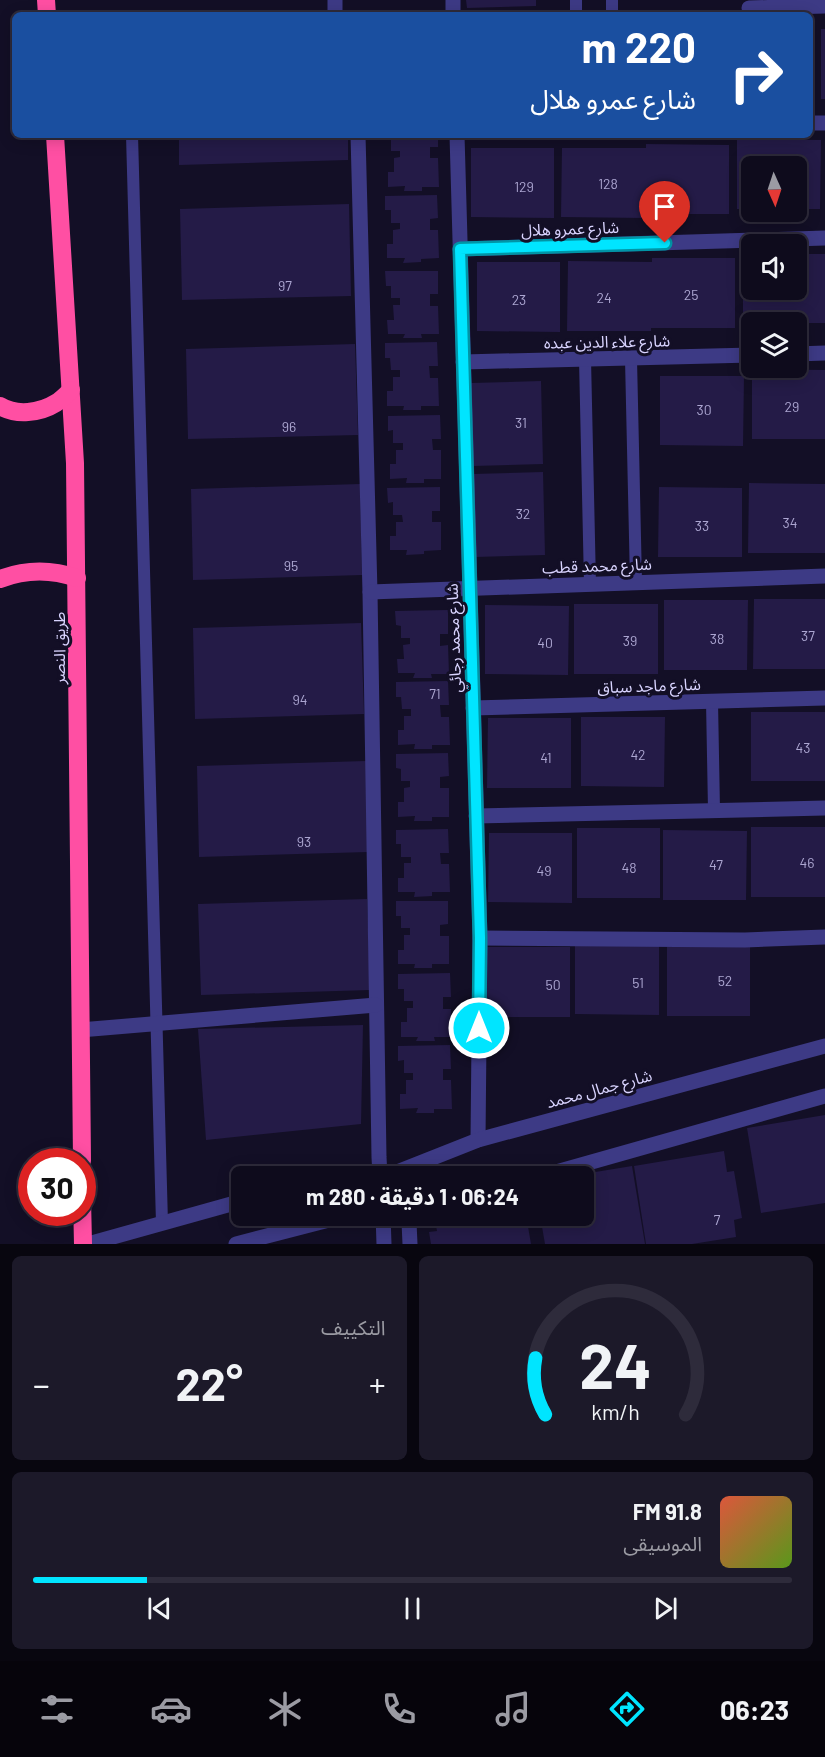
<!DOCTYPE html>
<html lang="ar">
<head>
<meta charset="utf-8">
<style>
	:root { --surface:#0e0b1c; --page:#1c1929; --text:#f1f3f6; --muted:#9b9ba3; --line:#2e2b3b; --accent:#00e5ff }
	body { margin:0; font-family:Barlow,"Noto Sans Arabic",sans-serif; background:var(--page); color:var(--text); direction:rtl; height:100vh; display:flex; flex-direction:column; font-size:22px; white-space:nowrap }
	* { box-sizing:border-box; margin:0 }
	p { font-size:20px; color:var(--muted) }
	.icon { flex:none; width:33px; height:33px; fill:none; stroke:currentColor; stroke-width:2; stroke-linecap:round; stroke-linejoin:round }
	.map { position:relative; height:1244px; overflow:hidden; direction:ltr }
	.details { display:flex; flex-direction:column; gap:12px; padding:12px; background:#08060f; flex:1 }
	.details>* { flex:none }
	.hud { position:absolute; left:12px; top:12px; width:801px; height:126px; border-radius:9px; box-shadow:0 3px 15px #0003,0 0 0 2px var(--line); direction:rtl; background:#1a4fa0; color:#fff; overflow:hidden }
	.needle { width:39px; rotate:177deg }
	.controls { position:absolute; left:741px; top:156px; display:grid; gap:12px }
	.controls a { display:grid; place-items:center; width:66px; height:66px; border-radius:9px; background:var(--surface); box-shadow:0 3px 15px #0003,0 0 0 2px var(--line); font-size:30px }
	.speed { position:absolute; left:18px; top:1148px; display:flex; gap:12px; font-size:30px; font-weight:700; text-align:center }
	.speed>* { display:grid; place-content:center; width:78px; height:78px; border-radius:50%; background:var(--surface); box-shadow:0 3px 15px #0003,0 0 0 2px var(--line); line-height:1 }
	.speed .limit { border:9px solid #d22; background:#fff; color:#111 }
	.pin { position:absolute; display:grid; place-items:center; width:51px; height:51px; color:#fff; margin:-62px -26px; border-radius:50% 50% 50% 0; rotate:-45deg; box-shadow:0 0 6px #0007 }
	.pin .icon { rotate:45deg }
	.me { position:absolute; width:66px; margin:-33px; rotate:0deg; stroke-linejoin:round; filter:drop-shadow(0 0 4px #0008) }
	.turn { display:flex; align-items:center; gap:21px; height:126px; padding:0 18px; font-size:27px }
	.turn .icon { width:78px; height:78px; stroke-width:2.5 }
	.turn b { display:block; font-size:42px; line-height:51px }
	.big { font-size:45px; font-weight:700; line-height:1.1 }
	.details .tile { flex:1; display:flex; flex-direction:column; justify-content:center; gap:9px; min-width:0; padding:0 21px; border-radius:9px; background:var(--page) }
	.details .dial { align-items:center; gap:0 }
	.dial svg { height:156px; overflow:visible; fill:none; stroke:var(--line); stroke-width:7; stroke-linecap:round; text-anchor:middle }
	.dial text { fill:var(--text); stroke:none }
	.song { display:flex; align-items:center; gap:18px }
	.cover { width:72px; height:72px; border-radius:9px; background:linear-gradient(135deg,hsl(10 70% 55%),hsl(90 70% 35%)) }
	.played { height:6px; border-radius:3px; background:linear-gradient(90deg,var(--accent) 15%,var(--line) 15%) }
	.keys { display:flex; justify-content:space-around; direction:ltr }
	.heat { display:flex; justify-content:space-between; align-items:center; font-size:33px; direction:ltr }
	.details .tiles { flex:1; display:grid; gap:12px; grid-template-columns:1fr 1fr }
	.tile:last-child { grid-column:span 2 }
	.trip { position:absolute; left:231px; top:1166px; width:363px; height:60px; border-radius:9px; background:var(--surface); box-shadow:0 3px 15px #0003,0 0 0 2px var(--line); font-weight:700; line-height:60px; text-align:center; direction:rtl }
	.dock { display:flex; height:96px; justify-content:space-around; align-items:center; background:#06040b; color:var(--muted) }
	.dock .icon { width:42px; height:42px }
	.dock .current { color:var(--accent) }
	.dock b { font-size:27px; color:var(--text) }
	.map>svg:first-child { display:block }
	.building { fill:#241b47 }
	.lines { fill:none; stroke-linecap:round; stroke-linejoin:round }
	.lane { stroke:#3d3a85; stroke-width:12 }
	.street { stroke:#3d3a85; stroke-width:15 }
	.highway { stroke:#ff4fa3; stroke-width:18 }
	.route-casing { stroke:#0095a6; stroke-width:15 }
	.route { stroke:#00e5ff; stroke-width:10 }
	.labels { text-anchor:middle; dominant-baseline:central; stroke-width:6; stroke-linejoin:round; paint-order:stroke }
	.number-label { font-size:14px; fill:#aca6d1 }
	.street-label { font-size:16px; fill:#d9d4ff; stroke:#130f26 }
</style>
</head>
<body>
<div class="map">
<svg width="825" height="1244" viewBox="0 0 825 1244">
	<rect width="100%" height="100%" fill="#130f26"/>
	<g class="building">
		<path d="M466 0H536V6L467 8Z"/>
		<rect x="810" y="29" width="2" height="69"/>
		<rect x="821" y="29" width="4" height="70"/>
		<path d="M179 135H348V160L179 165Z"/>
		<path d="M386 135H438V147H430V158H438L439 187H422V191H404L405 186 388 187V172H394V158L400 157V151H391V139L386 138Z"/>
		<path d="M737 139 821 140 820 209H796V166H752V209H737Z"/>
		<path d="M646 144 729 145V214H645V218L561 217 562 148H646Z"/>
		<path d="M471 148H554V218L471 217Z"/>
		<path d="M437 195 438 218 430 219V230H438L439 258 421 259V262L403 263 405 258H387V244H393V230L400 229V223H391V210H385V196Z"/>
		<path d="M349 204 351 296 182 300 180 209Z"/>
		<path d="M743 253H752V290H796V254H825V323H743Z"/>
		<path d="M652 258H735V328H651V331H567L568 261 652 262Z"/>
		<path d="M477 262H560V332L477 331Z"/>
		<path d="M385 271H438V294H430V306H438L439 334H421L422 338H403L405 334H388L387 320H394L393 305H400V298H391V286H386Z"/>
		<path d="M437 342 438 366H429L430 378H438L439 406H421V410H403L404 406H387V391H393V377H400V370H391L390 358H385V343Z"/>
		<path d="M355 344 358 435 188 439 186 349Z"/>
		<path d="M752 369 825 370V439H752Z"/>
		<path d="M660 376H744L743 446 660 445Z"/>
		<path d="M541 381 543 464 473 466 471 383Z"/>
		<path d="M440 415 441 439H432L433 450H441V479H424V483H406L407 478 390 479V464H396V450H403V443H393V430L388 431V416Z"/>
		<path d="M543 472 545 555 475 557 473 474Z"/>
		<path d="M749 483 825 484V553H748Z"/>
		<path d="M360 484 362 575 193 580 191 489Z"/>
		<path d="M440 487V511H432V522H441V550L424 551V554L406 555 407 550H390V536H396V522H403L402 515H393V502L388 503 387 488Z"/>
		<path d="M659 487 742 488V557H658Z"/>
		<path d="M754 599H825V669H753Z"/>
		<path d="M664 600H748L747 670H664Z"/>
		<rect x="574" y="604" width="84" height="70"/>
		<path d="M485 605 569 606 568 675 485 674Z"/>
		<path d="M448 610V634H440V646L448 645 449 674H431L432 678H413L415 673H398L397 659H404L403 645 410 644V638H401V626L396 625 395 611Z"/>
		<path d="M361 623 364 714 195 719 193 628Z"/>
		<path d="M448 681 449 705H440L441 717H449L450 745H432V749H414L415 744 398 745V730H404V716H411V709H402L401 697H396V682Z"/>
		<rect x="751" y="712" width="74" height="69"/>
		<path d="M581 717H665L664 787 581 786Z"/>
		<path d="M488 718H571V788H487Z"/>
		<path d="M448 753 449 776 440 777V788H449V817H432V821H414L415 816 398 817V802H404V788L410 787V781H401V769L396 768V754Z"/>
		<path d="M366 761 368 852 199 857 197 766Z"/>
		<rect x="751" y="827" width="74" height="70"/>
		<rect x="577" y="828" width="83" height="70"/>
		<path d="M448 829 449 853H440L441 864H449L450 892H432V896L414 897 415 892H398V878H404V863H411V857H401V844H396V830Z"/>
		<path d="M663 830 747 831 746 900H663Z"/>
		<path d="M489 833H572V903L488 902Z"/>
		<path d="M367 899 370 990 201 995 198 904Z"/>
		<path d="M396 901H448V924L440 925V936H449V964H432V968H414L415 964H398V950H404V935H410V928H401V916H396Z"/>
		<path d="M575 944 659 945V1015L575 1014Z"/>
		<rect x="487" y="947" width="83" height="70"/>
		<rect x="667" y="947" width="83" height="69"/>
		<path d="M450 973 451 997H443V1009H451L452 1037H434L435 1041H416L418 1037H401V1022H407V1008H413V1001H404V989H398V974Z"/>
		<path d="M363 1025 361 1124 206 1140 198 1029Z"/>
		<path d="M450 1045 451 1069H443V1080H451L452 1109H434V1113H416L418 1108 400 1109V1094H406V1080H413V1073H404V1060L398 1061V1046Z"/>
		<path d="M825 1115V1203L761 1213 747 1128Z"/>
		<path d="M724 1151 727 1172 734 1171 742 1218 734 1220 736 1237 692 1244H646L634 1166Z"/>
		<path d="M632 1166 645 1244H545L540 1215H584V1176L577 1175Z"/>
		<path d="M434 1215H526L531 1244H431L429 1232 437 1231Z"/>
	</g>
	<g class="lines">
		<g class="lane">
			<path d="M576 0V15"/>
			<path d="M612 0V15"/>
			<path d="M132 135 162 1223"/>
			<path d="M585 359 590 584"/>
			<path d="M631 359 636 582"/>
			<path d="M712 701 714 810"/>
		</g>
		<g class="street">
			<path d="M335 0V15"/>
			<path d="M453 0V15"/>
			<path d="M749 8 825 6"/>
			<path d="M810 123H825"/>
			<path d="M358 135 370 592 379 1157 380 1176"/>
			<path d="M457 135 480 938 478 1140"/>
			<path d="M460 249 825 238"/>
			<path d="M796 354 825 353"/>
			<path d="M463 362 752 355"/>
			<path d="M370 592 825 576"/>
			<path d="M473 708 825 698"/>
			<path d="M476 816 825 808"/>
			<path d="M480 938 745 940 825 937"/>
			<path d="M80 1030 376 1005"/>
			<path d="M387 1176 478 1140 825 1046"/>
			<path d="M542 1176 825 1096"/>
			<path d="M383 1215 384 1244"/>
			<path d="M88 1244 242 1201"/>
			<path d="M236 1244 329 1220 342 1215"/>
			<path d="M410 1244 409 1222 412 1215"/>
		</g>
		<g class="highway">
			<path d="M46 0 47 15"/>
			<path d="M55 135 75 463 82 1161"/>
			<path d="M0 406C16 416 40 413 56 403 61 400 66 395 71 390"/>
			<path d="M0 579C26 569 51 569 77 578"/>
			<path d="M82 1198 83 1244"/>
		</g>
	</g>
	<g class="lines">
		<defs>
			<path id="route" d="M479 1028 480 938 460 249 665 243"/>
		</defs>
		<use href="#route" class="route-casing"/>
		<use href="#route" class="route"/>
	</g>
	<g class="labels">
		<g class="number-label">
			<text x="608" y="183">128</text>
			<text x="524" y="186">129</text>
			<text x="285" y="285">97</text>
			<text x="691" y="294">25</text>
			<text x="604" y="297">24</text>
			<text x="519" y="299">23</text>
			<text x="792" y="406">29</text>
			<text x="704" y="409">30</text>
			<text x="521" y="422">31</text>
			<text x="289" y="426">96</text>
			<text x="523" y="513">32</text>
			<text x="790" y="522">34</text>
			<text x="702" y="525">33</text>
			<text x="291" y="565">95</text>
			<text x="808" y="635">37</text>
			<text x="717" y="638">38</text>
			<text x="630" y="640">39</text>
			<text x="545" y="642">40</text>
			<text x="435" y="693">71</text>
			<text x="300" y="699">94</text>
			<text x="803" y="747">43</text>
			<text x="638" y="754">42</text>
			<text x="546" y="757">41</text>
			<text x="304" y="841">93</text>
			<text x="807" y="862">46</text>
			<text x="716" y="864">47</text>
			<text x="629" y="867">48</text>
			<text x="544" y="870">49</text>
			<text x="725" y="980">52</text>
			<text x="638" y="982">51</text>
			<text x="553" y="984">50</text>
			<text x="717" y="1219">7</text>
		</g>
		<g class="street-label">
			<text transform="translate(570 228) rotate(-2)">شارع عمرو هلال</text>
			<text transform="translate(607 341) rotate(-1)">شارع علاء الدين عبده</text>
			<text transform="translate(597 565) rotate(-2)">شارع محمد قطب</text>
			<text transform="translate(453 638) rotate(-92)">شارع محمد رجائي</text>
			<text transform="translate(58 648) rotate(-90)">طريق النصر</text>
			<text transform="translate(649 685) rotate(-2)">شارع ماجد سباق</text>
			<text transform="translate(599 1088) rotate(-15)">شارع جمال محمد</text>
		</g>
	</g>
</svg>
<div class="controls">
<a><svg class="needle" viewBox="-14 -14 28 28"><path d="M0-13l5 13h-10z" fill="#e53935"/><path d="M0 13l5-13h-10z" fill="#9b9ba3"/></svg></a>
<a><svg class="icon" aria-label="sound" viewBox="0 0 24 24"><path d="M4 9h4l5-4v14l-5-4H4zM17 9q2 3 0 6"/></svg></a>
<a><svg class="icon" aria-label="layers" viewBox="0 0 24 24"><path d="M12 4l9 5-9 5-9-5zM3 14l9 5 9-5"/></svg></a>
</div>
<div class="speed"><div class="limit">30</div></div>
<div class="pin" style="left:665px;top:243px;background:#d93025"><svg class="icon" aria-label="arrive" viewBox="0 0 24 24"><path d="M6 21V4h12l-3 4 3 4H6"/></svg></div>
<svg class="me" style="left:479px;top:1028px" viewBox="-20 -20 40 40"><circle r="17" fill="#00e5ff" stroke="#fff" stroke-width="3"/><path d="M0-11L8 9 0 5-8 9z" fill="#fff"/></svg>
<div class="trip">06:24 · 1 دقيقة · 280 m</div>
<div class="hud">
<div class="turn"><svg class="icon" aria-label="right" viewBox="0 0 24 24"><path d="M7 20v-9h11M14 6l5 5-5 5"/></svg><div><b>220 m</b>شارع عمرو هلال</div></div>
</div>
</div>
<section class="details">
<div class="tiles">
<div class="tile dial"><svg viewBox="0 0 100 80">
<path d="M14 69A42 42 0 1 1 86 69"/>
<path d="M14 69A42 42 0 0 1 9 40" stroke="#00e5ff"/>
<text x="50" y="56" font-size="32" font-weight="700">24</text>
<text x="50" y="72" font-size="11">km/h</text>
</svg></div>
<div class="tile"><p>التكييف</p>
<div class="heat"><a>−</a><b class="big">22°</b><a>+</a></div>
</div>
<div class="tile">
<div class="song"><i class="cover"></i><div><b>91.8 FM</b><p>الموسيقى</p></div></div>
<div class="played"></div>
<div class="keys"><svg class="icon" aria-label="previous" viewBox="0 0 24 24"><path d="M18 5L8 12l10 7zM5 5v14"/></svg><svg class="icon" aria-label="pause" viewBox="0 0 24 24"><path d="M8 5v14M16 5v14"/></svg><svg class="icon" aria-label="next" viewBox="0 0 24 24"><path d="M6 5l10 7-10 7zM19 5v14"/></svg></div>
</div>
</div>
</section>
<nav class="dock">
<b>06:23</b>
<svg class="icon current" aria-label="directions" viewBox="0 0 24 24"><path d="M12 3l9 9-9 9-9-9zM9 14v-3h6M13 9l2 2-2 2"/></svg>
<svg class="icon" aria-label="music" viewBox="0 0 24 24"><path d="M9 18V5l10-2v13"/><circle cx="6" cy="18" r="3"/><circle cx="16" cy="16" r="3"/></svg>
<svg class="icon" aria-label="phone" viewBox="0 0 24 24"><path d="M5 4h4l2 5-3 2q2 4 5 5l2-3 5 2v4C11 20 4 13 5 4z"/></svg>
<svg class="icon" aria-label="climate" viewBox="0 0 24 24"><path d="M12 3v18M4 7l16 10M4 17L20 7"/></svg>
<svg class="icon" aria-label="car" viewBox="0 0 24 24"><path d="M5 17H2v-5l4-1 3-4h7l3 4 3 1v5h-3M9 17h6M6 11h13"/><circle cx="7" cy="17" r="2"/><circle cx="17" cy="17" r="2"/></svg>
<svg class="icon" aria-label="filters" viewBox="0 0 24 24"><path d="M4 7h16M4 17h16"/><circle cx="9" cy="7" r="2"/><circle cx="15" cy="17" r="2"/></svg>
</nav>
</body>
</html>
